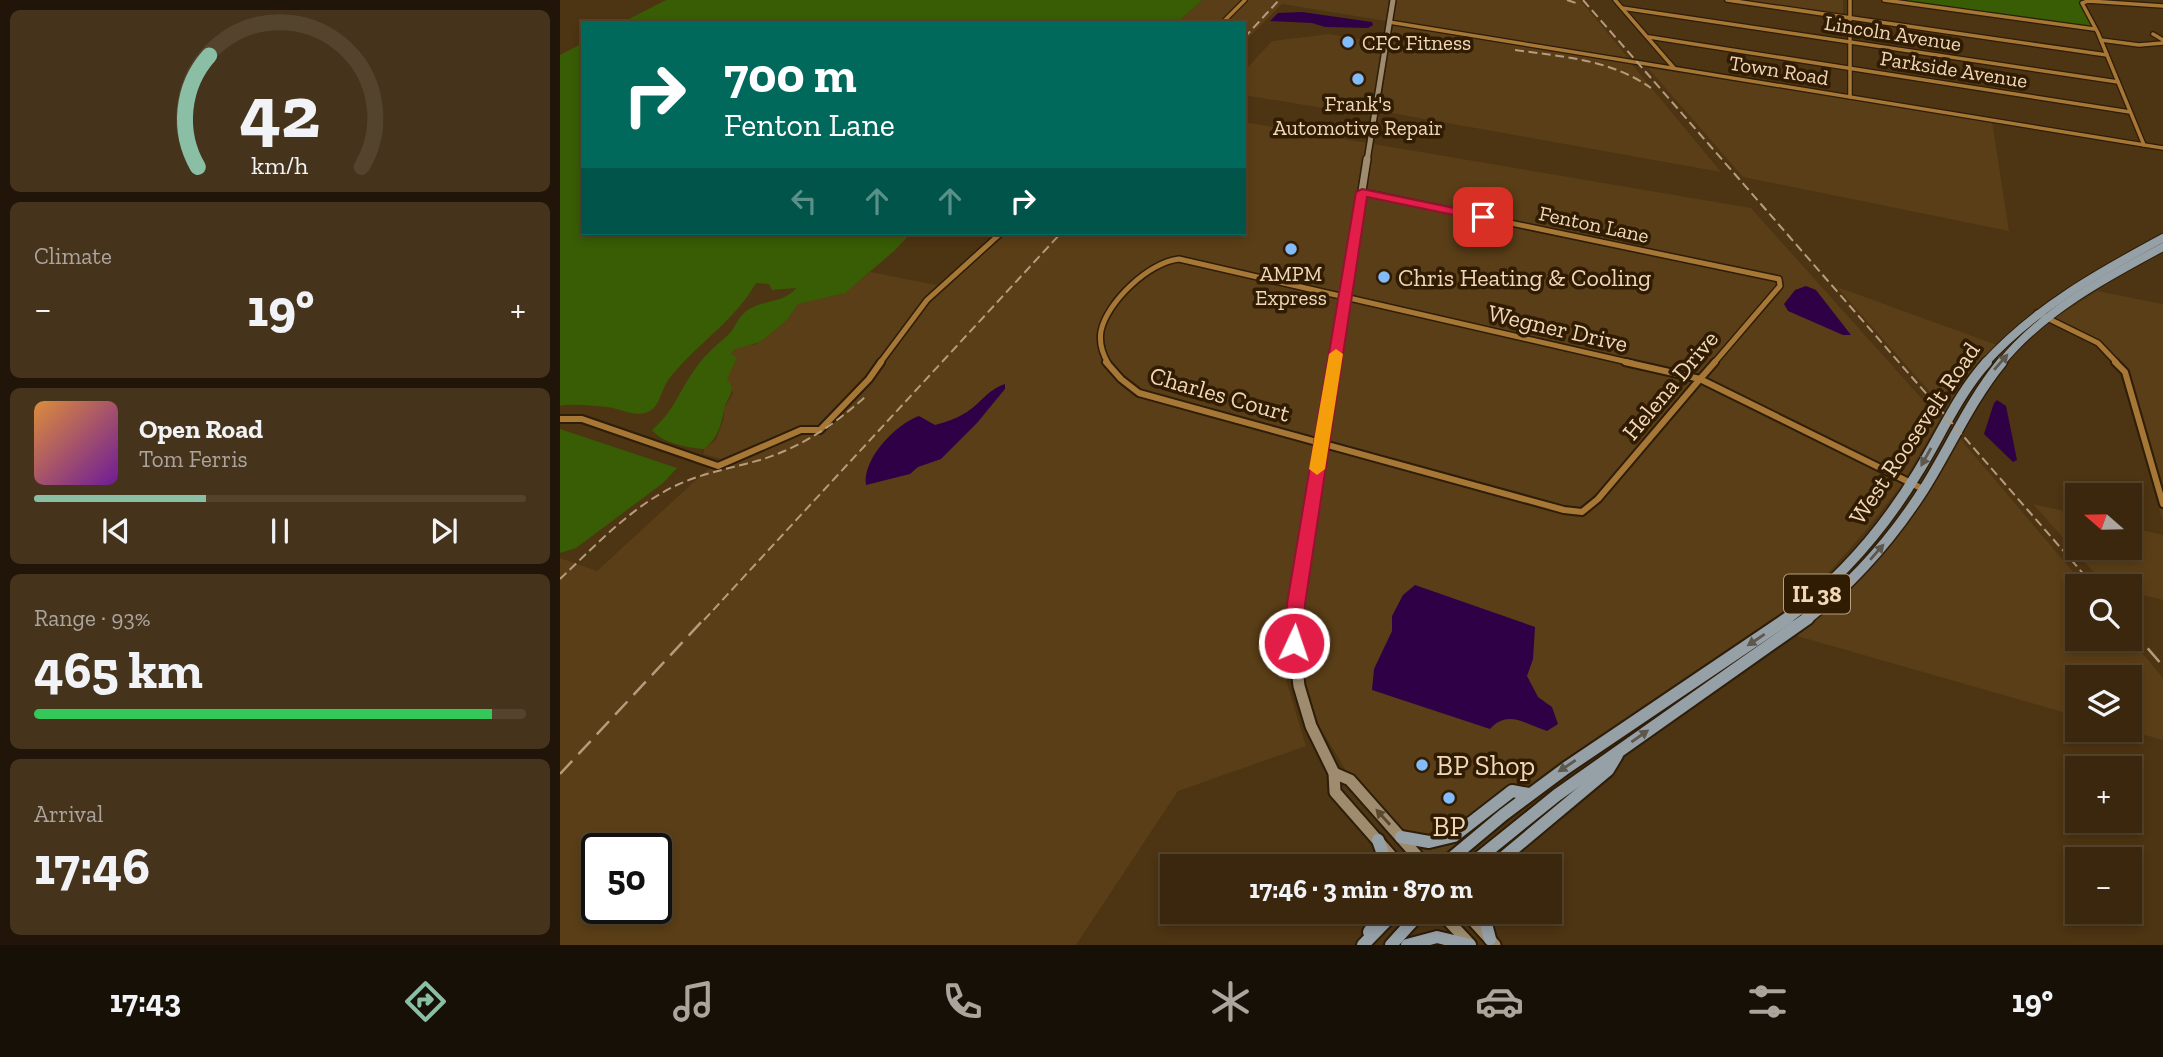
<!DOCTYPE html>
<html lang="en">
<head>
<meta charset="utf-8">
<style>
	:root { --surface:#3a270e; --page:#45331c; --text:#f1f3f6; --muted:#aba59e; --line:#54442e; --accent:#8abfa5 }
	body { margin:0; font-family:"Zilla Slab",serif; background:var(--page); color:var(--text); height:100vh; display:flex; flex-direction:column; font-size:26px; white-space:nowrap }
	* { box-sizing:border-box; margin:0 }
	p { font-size:23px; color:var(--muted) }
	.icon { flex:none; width:38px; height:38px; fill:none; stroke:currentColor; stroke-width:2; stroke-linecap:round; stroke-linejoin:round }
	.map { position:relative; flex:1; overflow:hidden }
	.panel { display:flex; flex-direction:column; gap:10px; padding:10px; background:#201508; width:560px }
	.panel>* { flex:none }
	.hud { position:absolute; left:21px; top:21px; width:665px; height:214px; border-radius:0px; box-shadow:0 4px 10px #0003,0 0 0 2px var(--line); background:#00695c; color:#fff; overflow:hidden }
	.needle { width:46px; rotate:290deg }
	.controls { position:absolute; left:1505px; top:483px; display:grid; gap:14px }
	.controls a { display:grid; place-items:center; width:77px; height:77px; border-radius:0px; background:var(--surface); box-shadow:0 4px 10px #0003,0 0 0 2px var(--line); font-size:35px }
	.speed { position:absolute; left:21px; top:833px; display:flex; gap:14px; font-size:35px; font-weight:700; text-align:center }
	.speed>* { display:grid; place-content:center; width:91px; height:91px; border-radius:50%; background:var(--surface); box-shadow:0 4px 10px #0003,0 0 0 2px var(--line); line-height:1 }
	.speed .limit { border:4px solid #111; border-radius:10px; background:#fff; color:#111 }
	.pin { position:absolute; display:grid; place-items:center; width:60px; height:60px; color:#fff; margin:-30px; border-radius:14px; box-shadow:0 4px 10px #0006 }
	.me { position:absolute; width:77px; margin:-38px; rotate:3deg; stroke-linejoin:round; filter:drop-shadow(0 0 5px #0008) }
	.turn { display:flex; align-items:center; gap:24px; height:147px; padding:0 28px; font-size:32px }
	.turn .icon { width:91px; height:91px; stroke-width:2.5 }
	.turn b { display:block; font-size:49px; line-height:60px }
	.lanes { display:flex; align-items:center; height:66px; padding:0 28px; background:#0003; justify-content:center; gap:35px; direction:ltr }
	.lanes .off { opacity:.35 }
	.big { font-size:52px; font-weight:700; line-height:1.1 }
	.panel .widget { flex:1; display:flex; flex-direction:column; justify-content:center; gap:10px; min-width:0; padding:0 24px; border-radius:10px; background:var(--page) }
	.panel .dial { align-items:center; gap:0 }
	.dial svg { height:182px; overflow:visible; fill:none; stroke:var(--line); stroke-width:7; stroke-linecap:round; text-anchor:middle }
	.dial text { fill:var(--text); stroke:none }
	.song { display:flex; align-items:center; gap:21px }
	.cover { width:84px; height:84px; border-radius:10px; background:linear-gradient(135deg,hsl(30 70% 55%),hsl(280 70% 35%)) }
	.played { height:7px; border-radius:4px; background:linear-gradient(90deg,var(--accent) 35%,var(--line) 35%) }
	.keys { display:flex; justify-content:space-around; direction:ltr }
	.heat { display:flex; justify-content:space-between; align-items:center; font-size:38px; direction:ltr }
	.charge { height:10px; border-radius:5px; background:linear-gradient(90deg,#34c759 93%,var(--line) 0) }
	.trip { position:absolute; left:600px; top:854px; width:402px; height:70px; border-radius:0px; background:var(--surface); box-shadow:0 4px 10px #0003,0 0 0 2px var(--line); font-weight:700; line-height:70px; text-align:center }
	.dock { display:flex; height:112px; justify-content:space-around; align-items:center; background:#171006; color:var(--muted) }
	.dock .icon { width:49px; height:49px }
	.dock .current { color:var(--accent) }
	.dock b { font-size:32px; color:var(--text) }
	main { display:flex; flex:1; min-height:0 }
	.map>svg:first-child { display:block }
	.built { fill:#5a3e17; fill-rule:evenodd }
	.green { fill:#385d05 }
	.water { fill:#300046 }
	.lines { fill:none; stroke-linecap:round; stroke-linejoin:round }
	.street-far2-casing { stroke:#2d1d09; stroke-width:6 }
	.street-far1-casing { stroke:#2d1d09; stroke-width:8 }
	.street-casing { stroke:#2d1d09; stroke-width:10 }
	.secondary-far3-casing { stroke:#2d1d09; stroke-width:8 }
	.secondary-far2-casing { stroke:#2d1d09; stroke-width:10 }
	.secondary-far1-casing { stroke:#2d1d09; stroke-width:12 }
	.secondary-casing { stroke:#2d1d09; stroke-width:15 }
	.primary-far2-casing { stroke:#2d1d09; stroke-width:10 }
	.primary-far1-casing { stroke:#2d1d09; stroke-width:13 }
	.primary-casing { stroke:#2d1d09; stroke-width:16 }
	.street-far2 { stroke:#a77736; stroke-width:3.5 }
	.street-far1 { stroke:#a77736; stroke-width:5 }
	.street { stroke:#a77736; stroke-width:6 }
	.secondary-far3 { stroke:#9f8c6e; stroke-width:5 }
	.secondary-far2 { stroke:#9f8c6e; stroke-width:7 }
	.secondary-far1 { stroke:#9f8c6e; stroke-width:9 }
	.secondary { stroke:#9f8c6e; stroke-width:11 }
	.primary-far2 { stroke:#96a0a7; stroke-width:8 }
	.primary-far1 { stroke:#96a0a7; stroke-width:10 }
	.primary { stroke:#96a0a7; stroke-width:12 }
	.rail-far1 { stroke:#b69c7c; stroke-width:2; stroke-dasharray:9 4.5; stroke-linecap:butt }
	.rail { stroke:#b69c7c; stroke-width:2.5; stroke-dasharray:18 9; stroke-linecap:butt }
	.oneway { fill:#5e574c }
	.oneway2 { fill:#5c492d }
	.route { fill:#e11d48; stroke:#92132f; stroke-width:2 }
	.slow { fill:#f59e0b }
	.poi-dot { fill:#83bcfb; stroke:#301c02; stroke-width:2.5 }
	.labels { text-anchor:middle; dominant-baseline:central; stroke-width:7; stroke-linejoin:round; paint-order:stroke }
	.far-street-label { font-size:21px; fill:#f1d7b8; stroke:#301c02 }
	.far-poi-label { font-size:21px; fill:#f1d7b8; stroke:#301c02 }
	.shield { fill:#301c02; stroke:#b79f81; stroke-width:2 }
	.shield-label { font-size:23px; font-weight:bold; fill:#f1d7b8 }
	.poi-label { font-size:24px; fill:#f1d7b8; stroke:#301c02; text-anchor:start }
	.street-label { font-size:24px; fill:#f1d7b8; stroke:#301c02 }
	.near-poi-label { font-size:28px; fill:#f1d7b8; stroke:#301c02; text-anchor:start }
</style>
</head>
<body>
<main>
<section class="panel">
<div class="widget dial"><svg viewBox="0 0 100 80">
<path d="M14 69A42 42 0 1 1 86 69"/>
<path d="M14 69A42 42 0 0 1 19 20" stroke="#8abfa5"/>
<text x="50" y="56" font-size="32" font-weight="700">42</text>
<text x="50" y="72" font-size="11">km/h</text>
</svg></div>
<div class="widget"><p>Climate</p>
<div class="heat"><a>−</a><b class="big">19°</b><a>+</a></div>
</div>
<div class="widget">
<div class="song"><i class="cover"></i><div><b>Open Road</b><p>Tom Ferris</p></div></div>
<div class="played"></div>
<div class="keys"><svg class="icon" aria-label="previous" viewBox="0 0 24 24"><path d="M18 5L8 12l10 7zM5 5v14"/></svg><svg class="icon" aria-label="pause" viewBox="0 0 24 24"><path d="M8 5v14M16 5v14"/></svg><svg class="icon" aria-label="next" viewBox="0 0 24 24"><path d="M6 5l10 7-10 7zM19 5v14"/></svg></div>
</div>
<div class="widget"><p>Range · 93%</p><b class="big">465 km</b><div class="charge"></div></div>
<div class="widget"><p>Arrival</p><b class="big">17:46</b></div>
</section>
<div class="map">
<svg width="1603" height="945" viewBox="0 0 1603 945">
	<rect width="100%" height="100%" fill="#4d3412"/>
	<g class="built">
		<path d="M642 0H830L826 21 722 4 684 42V23H617Z"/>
		<path d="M836 0H1020L1070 60 832 21Z"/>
		<path d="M1175 0H1283V15Z"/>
		<path d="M832 24 1070 62 1161 172 820 111Z"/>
		<path d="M769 34 823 43 811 116 684 95V71L712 41Z"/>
		<path d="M1088 68 1432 121 1449 231 1183 177Z"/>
		<path d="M684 122 1191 208 1380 419 1342 484 1308 528 1272 569 1229 608 991 769 931 815 872 866H869L788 774 758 724 743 680 721 663 746 746 618 791 516 945H0V558L37 571 148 469 162 467 242 431 239 427 161 459 144 454V449L156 440 164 418V408L173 394 167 379 171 354 175 349 185 344 193 345 200 342 226 321 238 304 284 293 310 272 377 285 436 233H684ZM37 849H96V908H37Z"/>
		<path d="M1277 287 1437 345 1386 410Z"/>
		<path d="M1537 291 1603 304V522L1561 375 1550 358 1532 343 1489 322Z"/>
		<path d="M1397 435 1525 586H1517V639L1570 638 1603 678V740L1566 730H1570V677H1517V716L1237 636 1293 586 1330 544 1359 505Z"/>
		<path d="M1473 504 1517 514V548H1570V527L1603 535V600L1570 592V586H1546Z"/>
	</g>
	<g class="green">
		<path d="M106 0H642L617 23H61Z"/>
		<path d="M1324 0H1523L1535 29Z"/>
		<path d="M23 43V233H351L334 251 285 293 238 304 226 321 200 342 175 349 171 354 177 358 167 379C178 392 166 397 164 410 161 426 157 439 144 449 128 448 102 443 92 430 114 411 117 395 133 372 142 358 154 347 167 336 174 330 176 321 183 314 197 299 223 305 236 288L212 290 209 284 196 283C174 322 136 344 109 379 100 390 101 409 85 413 73 416 60 409 48 407 38 406 8 403 0 406V55Z"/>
		<path d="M0 429 117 468 103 483 16 548 0 553Z"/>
	</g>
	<g class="water">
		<path d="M742 12 812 22 813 25 808 28 765 27 752 23 710 21 718 13Z"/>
		<path d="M1246 286 1256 290 1291 335H1283L1228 311 1224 304 1235 290Z"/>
		<path d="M445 384V389L417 423 381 459 358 467 350 474 306 485C302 459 336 424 359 416L375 425C387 422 397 418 407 412 422 402 426 391 445 384Z"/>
		<path d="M1437 400 1446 406 1457 460 1453 462 1424 434 1434 403Z"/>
		<path d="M855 585 975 627 973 659 967 676 978 697 992 707 998 724 987 731C965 724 948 709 930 729L812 690 814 669 832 631V616L843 595Z"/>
	</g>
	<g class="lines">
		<defs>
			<g id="street-far2">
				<path d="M1055 0 1114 68"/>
				<path d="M1167 0 1547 55"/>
				<path d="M1290 0V97"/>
				<path d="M1324 0 1534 29"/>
				<path d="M1062 8 1558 82"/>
				<path d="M829 22 1603 148"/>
				<path d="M662 23 685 0"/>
				<path d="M1593 34 1603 40"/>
				<path d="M1089 37 1570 112"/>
				<path d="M1541 40 1579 45 1603 43"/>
				<path d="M1584 145 1538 33 1522 3 1528 1 1603 6"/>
			</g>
			<g id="street-far1">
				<path d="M802 192 1219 279 1220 286 1154 363"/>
				<path d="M1477 313 1538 343 1557 363"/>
				<path d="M320 363 367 300 441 233"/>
				<path d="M548 363C542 353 539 343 541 331 547 302 589 262 619 259L1072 363"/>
			</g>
			<g id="street">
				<path d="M546 362 561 379 579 393 1004 510 1022 512 1038 499 1140 379"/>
				<path d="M1065 362 1140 379"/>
				<path d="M1555 362 1565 372 1603 504"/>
				<path d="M1140 379 1363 489"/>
				<path d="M1140 379 1155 362"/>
				<path d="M0 419H22L158 466 241 430H260L309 379 321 362"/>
			</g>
			<path id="secondary-far3" d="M807 161 833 0"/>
			<path id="secondary-far2" d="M775 363 807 159"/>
			<path id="secondary-far1" d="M735 620 775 362"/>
			<g id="secondary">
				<path d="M735 618 734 643 739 686 751 726 774 773 775 792 840 866"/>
				<path d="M774 773 790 780 866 866"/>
				<path d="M880 912 910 944"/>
				<path d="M905 912 935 945"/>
			</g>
			<g id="primary-far2">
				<path d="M1425 363C1475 308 1538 273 1603 238"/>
				<path d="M1441 363C1483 311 1545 278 1603 247"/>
			</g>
			<g id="primary-far1">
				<path d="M1226 620C1279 580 1324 529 1358 472 1381 435 1398 394 1427 362"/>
				<path d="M1246 620C1292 584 1332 539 1364 489 1391 446 1410 401 1442 362"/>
			</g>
			<g id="primary">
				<path d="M841 837 869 842 894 836 952 791 969 794"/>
				<path d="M818 840 827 866"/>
				<path d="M882 866 943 815 1006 768 1228 618"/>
				<path d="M909 866 997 795 1248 618"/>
				<path d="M933 866 1048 770 1057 755"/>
				<path d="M923 912 930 939"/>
				<path d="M809 932 822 912"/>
				<path d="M803 945 835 912"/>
				<path d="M831 945 861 912"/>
				<path d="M847 945 877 937 910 945"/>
			</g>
		</defs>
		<use href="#street-far2" class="street-far2-casing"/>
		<use href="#street-far1" class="street-far1-casing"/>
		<use href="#street" class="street-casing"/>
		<use href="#secondary-far3" class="secondary-far3-casing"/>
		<use href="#secondary-far2" class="secondary-far2-casing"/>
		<use href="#secondary-far1" class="secondary-far1-casing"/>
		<use href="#secondary" class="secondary-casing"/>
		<use href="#primary-far2" class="primary-far2-casing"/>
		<use href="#primary-far1" class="primary-far1-casing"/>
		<use href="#primary" class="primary-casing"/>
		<use href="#street-far2" class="street-far2"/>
		<use href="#street-far1" class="street-far1"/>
		<use href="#street" class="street"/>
		<use href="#secondary-far3" class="secondary-far3"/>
		<use href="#secondary-far2" class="secondary-far2"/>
		<use href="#secondary-far1" class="secondary-far1"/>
		<use href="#secondary" class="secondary"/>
		<use href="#primary-far2" class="primary-far2"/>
		<use href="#primary-far1" class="primary-far1"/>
		<use href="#primary" class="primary"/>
		<g class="rail-far1">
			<path d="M1007 0 1019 4"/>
			<path d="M1023 0 1534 586"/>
			<path d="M684 38 719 0"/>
			<path d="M955 50C1003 57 1050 59 1091 88"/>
			<path d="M0 579C36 545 72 506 117 485 143 473 172 468 200 460 240 448 274 425 305 397"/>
			<path d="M144 620 501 233"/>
		</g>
		<g class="rail">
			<path d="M1570 628 1603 666"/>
			<path d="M0 774 145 618"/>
		</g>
	</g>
	<defs><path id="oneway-solid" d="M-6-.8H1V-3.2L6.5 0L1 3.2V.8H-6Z" transform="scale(1.75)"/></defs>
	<g class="oneway">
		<use href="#oneway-solid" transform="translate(1441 362) rotate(-49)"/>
		<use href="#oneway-solid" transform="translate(1366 457) rotate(119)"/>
		<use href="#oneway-solid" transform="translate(1317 552) rotate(-49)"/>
		<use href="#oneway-solid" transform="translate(1196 640) rotate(146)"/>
		<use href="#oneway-solid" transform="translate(1080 736) rotate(-35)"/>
		<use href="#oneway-solid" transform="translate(1007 766) rotate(146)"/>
	</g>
	<use class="oneway2" href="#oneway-solid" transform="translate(823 817) rotate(-132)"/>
	<path class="route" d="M802 189 923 214 929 217 923 221 807 197 745 604 743 643 740 649 734 651 727 649 725 643 727 604 796 192Z"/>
	<path class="slow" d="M776 349 783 354 765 469 757 475 749 469 769 354Z"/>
	<g class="poi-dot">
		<circle cx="788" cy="42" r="7"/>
		<circle cx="798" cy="79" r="7"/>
		<circle cx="731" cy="249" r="7"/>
		<circle cx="824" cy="277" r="7"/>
		<circle cx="862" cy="765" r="7"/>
		<circle cx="889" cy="798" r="7"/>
	</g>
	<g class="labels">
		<g class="far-street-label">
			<text transform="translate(1333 33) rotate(9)">Lincoln Avenue</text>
			<text transform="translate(1394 69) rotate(9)">Parkside Avenue</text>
			<text transform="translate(1219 70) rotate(9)">Town Road</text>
			<text transform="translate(1034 224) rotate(12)">Fenton Lane</text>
		</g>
		<g class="far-poi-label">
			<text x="802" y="42" text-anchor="start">CFC Fitness</text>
			<text x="798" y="103">Frank's<tspan x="798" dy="24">Automotive Repair</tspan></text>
			<text x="731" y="273">AMPM<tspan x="731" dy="24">Express</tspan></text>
		</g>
		<rect class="shield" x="1224" y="574.5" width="66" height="39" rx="5"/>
		<g class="shield-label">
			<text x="1257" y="594">IL 38</text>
		</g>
		<g class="poi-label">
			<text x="838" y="277">Chris Heating &amp; Cooling</text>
		</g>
		<g class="street-label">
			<text transform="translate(998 328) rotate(13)">Wegner Drive</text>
			<text transform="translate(1110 385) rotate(-50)">Helena Drive</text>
			<text transform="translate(660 394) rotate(16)">Charles Court</text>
			<text transform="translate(1354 433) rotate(-56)">West Roosevelt Road</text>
		</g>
		<g class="near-poi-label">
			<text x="876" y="765">BP Shop</text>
			<text x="889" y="826" text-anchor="middle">BP</text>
		</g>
	</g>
</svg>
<div class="controls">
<a><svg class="needle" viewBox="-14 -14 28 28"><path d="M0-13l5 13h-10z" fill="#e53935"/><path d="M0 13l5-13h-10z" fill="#aba59e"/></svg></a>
<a><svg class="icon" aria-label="search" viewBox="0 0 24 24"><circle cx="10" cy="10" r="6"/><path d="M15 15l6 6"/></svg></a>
<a><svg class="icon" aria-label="layers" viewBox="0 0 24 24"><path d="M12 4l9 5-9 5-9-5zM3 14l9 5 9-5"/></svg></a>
<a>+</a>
<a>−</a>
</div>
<div class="speed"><div class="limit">50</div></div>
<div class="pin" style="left:923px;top:217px;background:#d93025"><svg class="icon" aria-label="arrive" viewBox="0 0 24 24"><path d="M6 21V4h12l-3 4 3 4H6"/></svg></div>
<svg class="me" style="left:734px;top:643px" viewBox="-20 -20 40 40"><circle r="17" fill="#e11d48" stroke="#fff" stroke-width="3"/><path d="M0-11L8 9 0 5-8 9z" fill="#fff"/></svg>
<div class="trip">17:46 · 3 min · 870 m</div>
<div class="hud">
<div class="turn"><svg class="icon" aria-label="right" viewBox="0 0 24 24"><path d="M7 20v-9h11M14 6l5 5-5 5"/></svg><div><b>700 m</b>Fenton Lane</div></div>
<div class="lanes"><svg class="icon off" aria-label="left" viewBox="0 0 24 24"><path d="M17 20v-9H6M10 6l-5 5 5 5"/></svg><svg class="icon off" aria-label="ahead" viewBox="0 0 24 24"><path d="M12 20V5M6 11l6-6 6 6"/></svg><svg class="icon off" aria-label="ahead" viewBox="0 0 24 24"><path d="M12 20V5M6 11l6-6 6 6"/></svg><svg class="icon" aria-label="right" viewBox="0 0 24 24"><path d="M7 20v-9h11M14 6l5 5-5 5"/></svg></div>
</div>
</div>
</main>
<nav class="dock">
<b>17:43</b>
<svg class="icon current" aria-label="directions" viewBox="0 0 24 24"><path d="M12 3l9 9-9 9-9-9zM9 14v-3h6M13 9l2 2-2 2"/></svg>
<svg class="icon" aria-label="music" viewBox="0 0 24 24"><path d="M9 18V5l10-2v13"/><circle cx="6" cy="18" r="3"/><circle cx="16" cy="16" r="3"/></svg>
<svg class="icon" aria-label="phone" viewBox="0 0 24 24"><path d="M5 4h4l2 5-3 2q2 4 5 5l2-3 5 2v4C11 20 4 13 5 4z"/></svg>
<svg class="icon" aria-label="climate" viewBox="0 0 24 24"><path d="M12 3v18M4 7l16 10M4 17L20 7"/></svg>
<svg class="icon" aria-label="car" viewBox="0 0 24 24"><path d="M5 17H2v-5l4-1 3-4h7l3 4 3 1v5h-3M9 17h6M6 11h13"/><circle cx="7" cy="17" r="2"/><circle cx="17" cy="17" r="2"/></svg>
<svg class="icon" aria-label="filters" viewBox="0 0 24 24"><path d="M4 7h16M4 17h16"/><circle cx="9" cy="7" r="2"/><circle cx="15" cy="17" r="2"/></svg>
<b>19°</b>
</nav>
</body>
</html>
